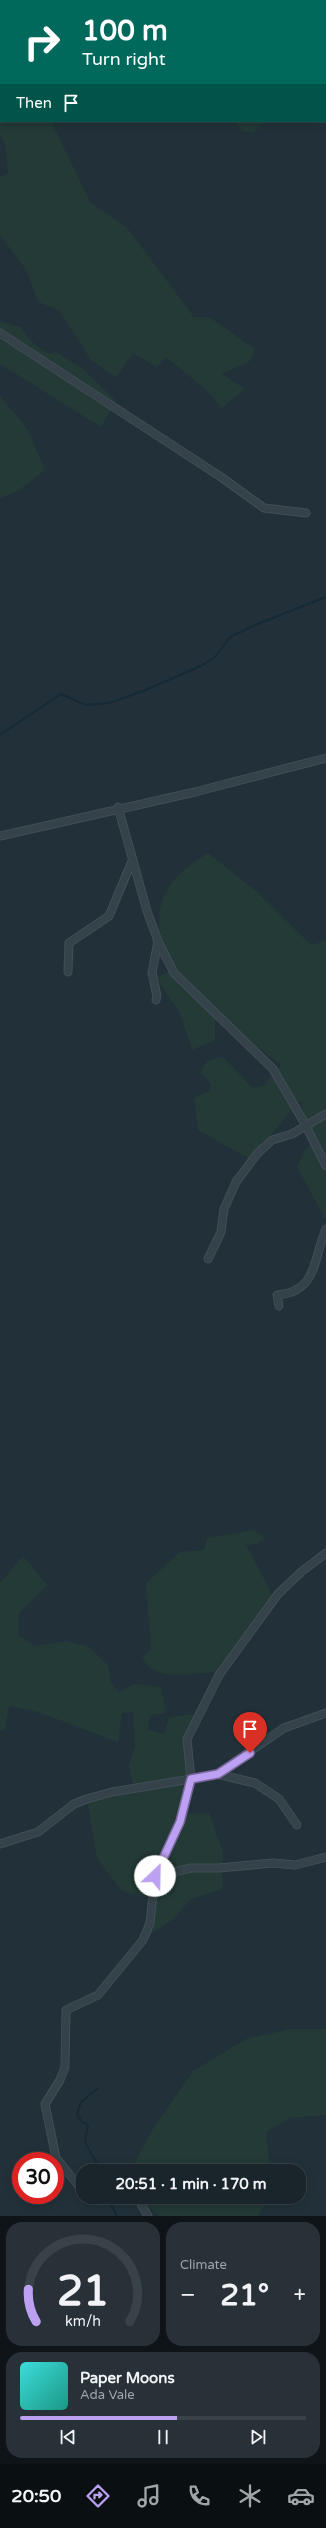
<!DOCTYPE html>
<html lang="en">
<head>
<meta charset="utf-8">
<style>
	:root { --surface:#1a252b; --page:#273137; --text:#f1f3f6; --muted:#9fa5a9; --line:#384247; --accent:#bca0f2 }
	body { margin:0; font-family:"Varela Round",sans-serif; background:var(--page); color:var(--text); height:100vh; display:flex; flex-direction:column; font-size:15px; white-space:nowrap }
	* { box-sizing:border-box; margin:0 }
	p { font-size:13px; color:var(--muted) }
	.icon { flex:none; width:22px; height:22px; fill:none; stroke:currentColor; stroke-width:2; stroke-linecap:round; stroke-linejoin:round }
	.map { position:relative; height:2216px; overflow:hidden }
	.sheet { display:flex; flex-direction:column; gap:6px; padding:6px; background:#0e1418; flex:1 }
	.sheet>* { flex:none }
	.hud { position:absolute; left:0px; top:0px; width:326px; height:122px; box-shadow:0 2px 10px #0003,0 0 0 1px var(--line); background:#00695c; color:#fff; overflow:hidden }
	.speed { position:absolute; left:12px; top:2152px; display:flex; gap:8px; font-size:20px; font-weight:700; text-align:center }
	.speed>* { display:grid; place-content:center; width:52px; height:52px; border-radius:50%; background:var(--surface); box-shadow:0 2px 10px #0003,0 0 0 1px var(--line); line-height:1 }
	.speed .limit { border:6px solid #d22; background:#fff; color:#111 }
	.pin { position:absolute; display:grid; place-items:center; width:34px; height:34px; color:#fff; margin:-41px -17px; border-radius:50% 50% 50% 0; rotate:-45deg; box-shadow:0 0 4px #0007 }
	.pin .icon { rotate:45deg }
	.me { position:absolute; width:44px; margin:-22px; rotate:24deg; stroke-linejoin:round; filter:drop-shadow(0 0 3px #0008) }
	.turn { display:flex; align-items:center; gap:14px; height:84px; padding:0 16px; font-size:18px }
	.turn .icon { width:52px; height:52px; stroke-width:2.5 }
	.turn b { display:block; font-size:28px; line-height:34px }
	.then { display:flex; align-items:center; height:38px; padding:0 16px; background:#0003; gap:8px; font-size:15px }
	.big { font-size:30px; font-weight:700; line-height:1.1 }
	.sheet .tile { flex:1; display:flex; flex-direction:column; justify-content:center; gap:6px; min-width:0; padding:0 14px; border-radius:16px; background:var(--page) }
	.sheet .dial { align-items:center; gap:0 }
	.dial svg { height:104px; overflow:visible; fill:none; stroke:var(--line); stroke-width:7; stroke-linecap:round; text-anchor:middle }
	.dial text { fill:var(--text); stroke:none }
	.song { display:flex; align-items:center; gap:12px }
	.cover { width:48px; height:48px; border-radius:6px; background:linear-gradient(135deg,hsl(180 70% 55%),hsl(170 70% 35%)) }
	.played { height:4px; border-radius:2px; background:linear-gradient(90deg,var(--accent) 55%,var(--line) 55%) }
	.keys { display:flex; justify-content:space-around; direction:ltr }
	.heat { display:flex; justify-content:space-between; align-items:center; font-size:22px; direction:ltr }
	.sheet .tiles { flex:1; display:grid; gap:6px; grid-template-columns:1fr 1fr }
	.tile:last-child { grid-column:span 2 }
	.trip { position:absolute; left:76px; top:2164px; width:230px; height:40px; border-radius:16px; background:var(--surface); box-shadow:0 2px 10px #0003,0 0 0 1px var(--line); font-weight:700; line-height:40px; text-align:center }
	.tab-bar { display:flex; height:64px; justify-content:space-around; align-items:center; background:#0a0f11; color:var(--muted) }
	.tab-bar .icon { width:28px; height:28px }
	.tab-bar .selected { color:var(--accent) }
	.tab-bar b { font-size:18px; color:var(--text) }
	.map>svg:first-child { display:block }
	.green { fill:#233a37 }
	.lines { fill:none; stroke-linecap:round; stroke-linejoin:round }
	.stream { stroke:#152a36; stroke-width:2 }
	.minor-casing { stroke:#414e55; stroke-width:9 }
	.minor { stroke:#354249; stroke-width:7 }
	.route-casing { stroke:#7a689d; stroke-width:10 }
	.route { stroke:#bca0f2; stroke-width:7 }
</style>
</head>
<body>
<div class="map">
<svg width="326" height="2216" viewBox="0 0 326 2216">
	<rect width="100%" height="100%" fill="#223139"/>
	<g class="green">
		<path d="M164 0H326V66L325 1Z"/>
		<path d="M0 24 1 121H51L90 202 128 229 194 317H209L255 349 250 361 222 374 245 389 222 408 205 389 166 357 156 367 133 353 116 377 91 360 59 310 38 302 27 271 0 235V177L8 174 5 144 0 134Z"/>
		<path d="M234 121H263L254 133 242 131Z"/>
		<path d="M0 321 20 327 32 342 48 354 56 352 83 369 116 401 101 427 0 364Z"/>
		<path d="M0 396 28 430 45 470 18 491 0 498Z"/>
		<path d="M208 853 256 891 311 945 326 941V1220L297 1167 304 1151 313 1142 300 1101 250 1159 198 1130 194 1098 210 1091 211 1084 200 1072 207 1061 223 1057 253 1088 263 1086 281 1065 215 1014V1040L192 1050 180 1013 156 978 168 972C152 913 153 887 208 853Z"/>
		<path d="M254 1530 265 1538 257 1544 246 1545 273 1596 216 1672C192 1673 155 1683 142 1658L151 1649 146 1583 180 1552 204 1550 207 1538Z"/>
		<path d="M23 1556 47 1585 19 1613 18 1635 35 1646 66 1641 89 1647 108 1665 111 1683 119 1692 135 1684 161 1687 166 1713 150 1715 148 1730 164 1734 169 1717 194 1714 186 1735 190 1770 181 1814 209 1813 223 1852 222 1889 191 1899 173 1919 143 1940 152 1899 122 1891 97 1858 87 1799 134 1789 129 1766 135 1746 133 1712 122 1713 118 1742 38 1712 9 1706 5 1730H0V1583Z"/>
		<path d="M291 2029H326V2115L290 2118 266 2132 270 2171H130L153 2129 193 2071 246 2039Z"/>
		<path d="M143 2197H269L258 2216H159L151 2209Z"/>
	</g>
	<g class="lines">
		<g class="stream">
			<path d="M0 735 61 694 86 705 109 703 143 691 201 666 215 657 230 637 255 625 326 597"/>
			<path d="M98 2088 81 2102 77 2114 81 2121 88 2125 85 2142 101 2171"/>
			<path d="M107 2197 117 2216"/>
		</g>
		<defs>
			<g id="minor">
				<path d="M250 0 252 1"/>
				<path d="M325 47 326 48"/>
				<path d="M0 333 221 477 264 508 306 513"/>
				<path d="M118 807 147 911 158 941 174 973 273 1069 305 1124 326 1166"/>
				<path d="M0 836 195 792 326 758"/>
				<path d="M68 972 69 943 109 916 132 861"/>
				<path d="M156 1000 157 996 152 973 158 941"/>
				<path d="M208 1259 221 1232 224 1209 236 1182 257 1154 272 1140 292 1134 326 1114"/>
				<path d="M279 1306 277 1295C318 1292 313 1258 326 1229"/>
				<path d="M217 1774 255 1783 279 1799 297 1825"/>
				<path d="M0 1844 38 1832 74 1804 87 1799 112 1792 191 1779 187 1739 219 1675 278 1594 301 1572 326 1553"/>
				<path d="M155 1876 191 1868H219L274 1863 295 1865 326 1857"/>
				<path d="M83 2191 56 2158 45 2104 60 2080 65 2067 66 2010 98 1995 143 1940 150 1923 155 1876 180 1822 191 1779 217 1774 284 1728 326 1713"/>
				<path d="M137 2197 148 2216"/>
			</g>
		</defs>
		<use href="#minor" class="minor-casing"/>
		<use href="#minor" class="minor"/>
	</g>
	<g class="lines">
		<defs>
			<path id="route" d="M155 1876 180 1822 191 1779 218 1774 250 1753"/>
		</defs>
		<use href="#route" class="route-casing"/>
		<use href="#route" class="route"/>
	</g>
</svg>
<div class="speed"><div class="limit">30</div></div>
<div class="pin" style="left:250px;top:1753px;background:#d93025"><svg class="icon" aria-label="arrive" viewBox="0 0 24 24"><path d="M6 21V4h12l-3 4 3 4H6"/></svg></div>
<svg class="me" style="left:155px;top:1876px" viewBox="-20 -20 40 40"><circle r="19" fill="#fff"/><path d="M0-13L10 11 0 6-10 11z" fill="#bca0f2"/></svg>
<div class="trip">20:51 · 1 min · 170 m</div>
<div class="hud">
<div class="turn"><svg class="icon" aria-label="right" viewBox="0 0 24 24"><path d="M7 20v-9h11M14 6l5 5-5 5"/></svg><div><b>100 m</b>Turn right</div></div>
<div class="then">Then<svg class="icon" aria-label="arrive" viewBox="0 0 24 24"><path d="M6 21V4h12l-3 4 3 4H6"/></svg></div>
</div>
</div>
<section class="sheet">
<div class="tiles">
<div class="tile dial"><svg viewBox="0 0 100 80">
<path d="M14 69A42 42 0 1 1 86 69"/>
<path d="M14 69A42 42 0 0 1 8 44" stroke="#bca0f2"/>
<text x="50" y="56" font-size="32" font-weight="700">21</text>
<text x="50" y="72" font-size="11">km/h</text>
</svg></div>
<div class="tile"><p>Climate</p>
<div class="heat"><a>−</a><b class="big">21°</b><a>+</a></div>
</div>
<div class="tile">
<div class="song"><i class="cover"></i><div><b>Paper Moons</b><p>Ada Vale</p></div></div>
<div class="played"></div>
<div class="keys"><svg class="icon" aria-label="previous" viewBox="0 0 24 24"><path d="M18 5L8 12l10 7zM5 5v14"/></svg><svg class="icon" aria-label="pause" viewBox="0 0 24 24"><path d="M8 5v14M16 5v14"/></svg><svg class="icon" aria-label="next" viewBox="0 0 24 24"><path d="M6 5l10 7-10 7zM19 5v14"/></svg></div>
</div>
</div>
</section>
<nav class="tab-bar">
<b>20:50</b>
<svg class="icon selected" aria-label="directions" viewBox="0 0 24 24"><path d="M12 3l9 9-9 9-9-9zM9 14v-3h6M13 9l2 2-2 2"/></svg>
<svg class="icon" aria-label="music" viewBox="0 0 24 24"><path d="M9 18V5l10-2v13"/><circle cx="6" cy="18" r="3"/><circle cx="16" cy="16" r="3"/></svg>
<svg class="icon" aria-label="phone" viewBox="0 0 24 24"><path d="M5 4h4l2 5-3 2q2 4 5 5l2-3 5 2v4C11 20 4 13 5 4z"/></svg>
<svg class="icon" aria-label="climate" viewBox="0 0 24 24"><path d="M12 3v18M4 7l16 10M4 17L20 7"/></svg>
<svg class="icon" aria-label="car" viewBox="0 0 24 24"><path d="M5 17H2v-5l4-1 3-4h7l3 4 3 1v5h-3M9 17h6M6 11h13"/><circle cx="7" cy="17" r="2"/><circle cx="17" cy="17" r="2"/></svg>
</nav>
</body>
</html>
